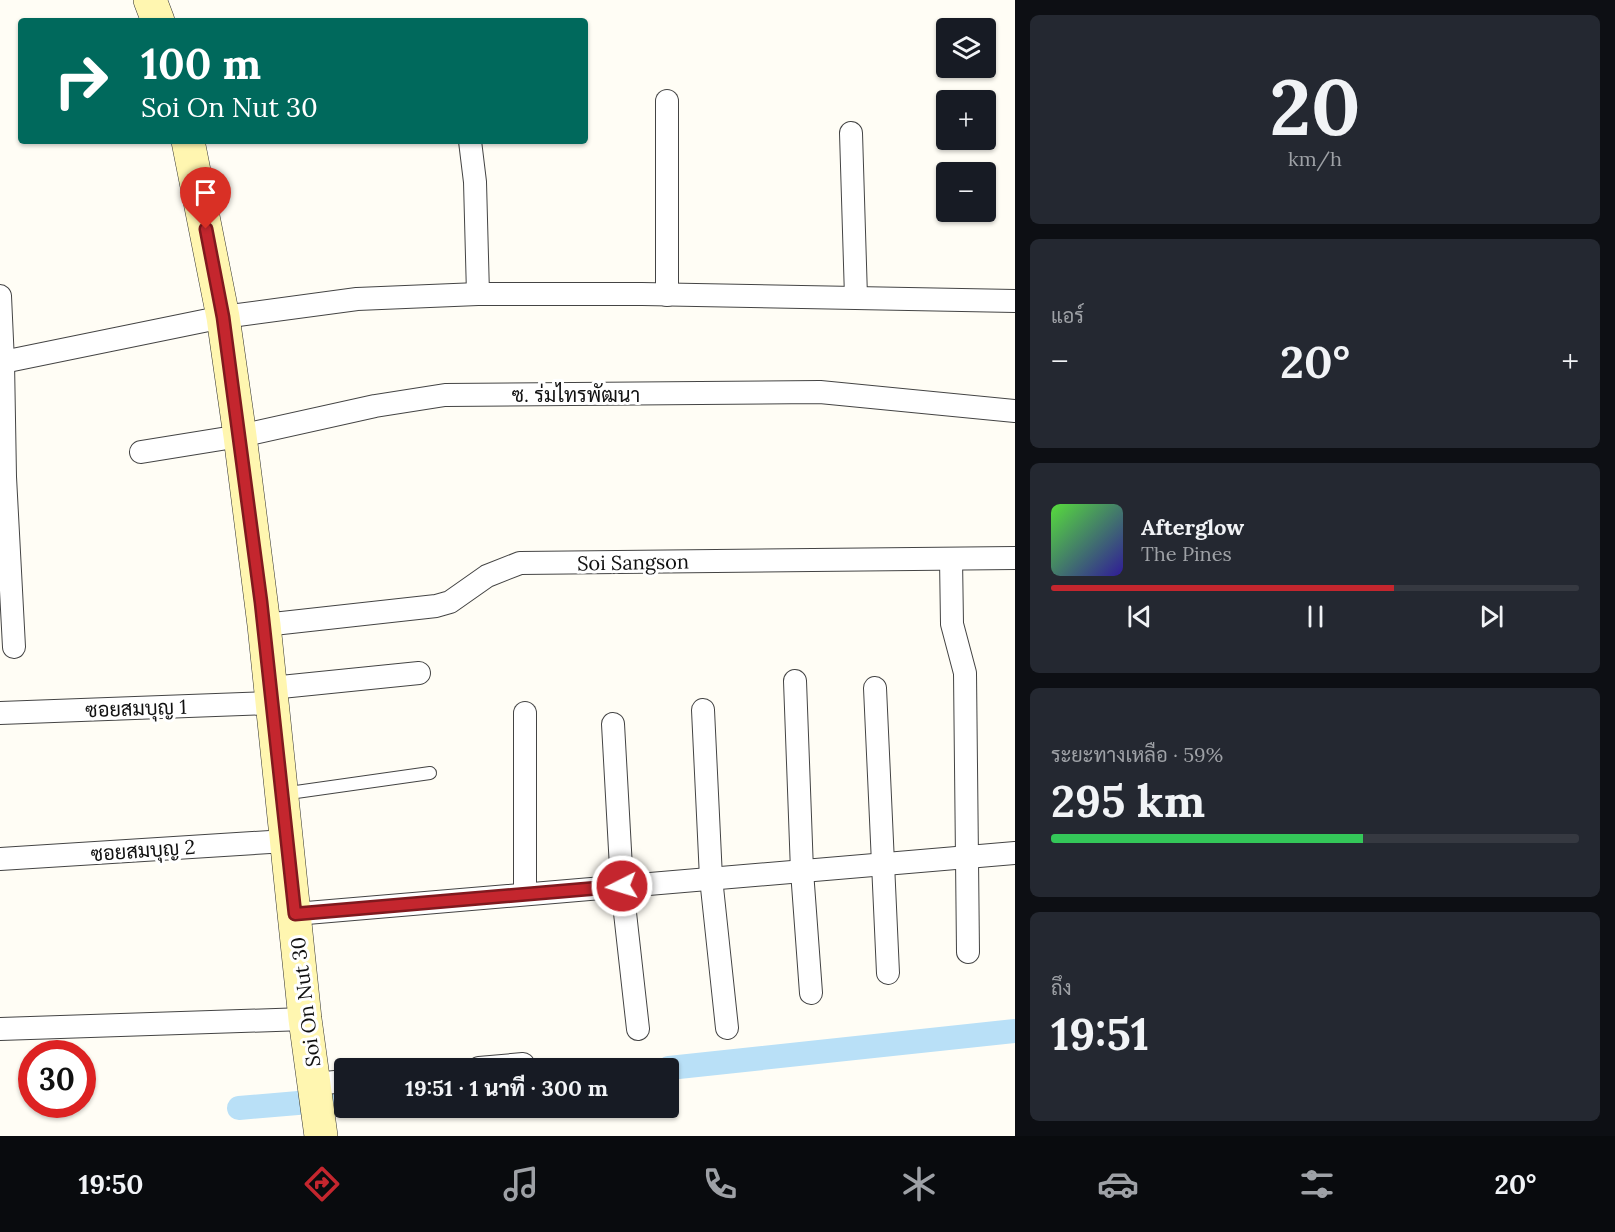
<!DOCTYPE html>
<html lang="th">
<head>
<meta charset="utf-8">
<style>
	:root { --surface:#171b24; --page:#242831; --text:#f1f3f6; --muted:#9ea1a6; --line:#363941; --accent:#c4262e }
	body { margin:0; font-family:Lora,Sarabun,serif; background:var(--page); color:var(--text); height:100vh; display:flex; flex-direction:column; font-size:22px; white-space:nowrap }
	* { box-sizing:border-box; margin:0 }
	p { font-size:20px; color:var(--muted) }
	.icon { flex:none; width:33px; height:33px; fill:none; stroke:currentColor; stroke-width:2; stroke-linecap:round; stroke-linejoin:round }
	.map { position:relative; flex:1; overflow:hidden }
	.panel { display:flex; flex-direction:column; gap:15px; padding:15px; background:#0d0f14; width:600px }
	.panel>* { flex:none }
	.banner { position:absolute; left:18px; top:18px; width:570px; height:126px; border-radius:6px; box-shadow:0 2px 4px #0004; background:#00695c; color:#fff; overflow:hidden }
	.tools { position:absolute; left:936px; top:18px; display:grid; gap:12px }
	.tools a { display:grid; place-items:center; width:60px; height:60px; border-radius:6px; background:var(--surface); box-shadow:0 2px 4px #0004; font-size:30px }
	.speed { position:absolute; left:18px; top:1040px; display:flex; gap:12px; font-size:30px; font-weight:700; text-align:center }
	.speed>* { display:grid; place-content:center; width:78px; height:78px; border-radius:50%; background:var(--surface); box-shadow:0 2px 4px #0004; line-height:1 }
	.speed .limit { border:9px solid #d22; background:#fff; color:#111 }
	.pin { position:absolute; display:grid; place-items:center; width:51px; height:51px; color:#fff; margin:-62px -26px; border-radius:50% 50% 50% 0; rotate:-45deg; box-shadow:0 0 6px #0007 }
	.pin .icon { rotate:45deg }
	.me { position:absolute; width:66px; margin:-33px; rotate:265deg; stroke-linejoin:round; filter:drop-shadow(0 0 4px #0008) }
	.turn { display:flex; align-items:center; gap:21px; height:126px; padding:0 24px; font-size:27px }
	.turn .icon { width:78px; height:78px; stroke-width:2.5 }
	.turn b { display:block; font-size:42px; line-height:51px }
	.big { font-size:45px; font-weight:800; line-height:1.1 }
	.panel .card { flex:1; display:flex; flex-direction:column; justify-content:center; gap:9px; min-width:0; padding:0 21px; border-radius:9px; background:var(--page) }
	.panel .dial { align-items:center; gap:0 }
	.dial b { font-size:78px; line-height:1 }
	.song { display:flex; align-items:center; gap:18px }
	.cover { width:72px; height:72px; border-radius:9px; background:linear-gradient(135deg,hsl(110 70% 55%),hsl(250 70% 35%)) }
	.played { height:6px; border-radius:3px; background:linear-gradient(90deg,var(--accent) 65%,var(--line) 65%) }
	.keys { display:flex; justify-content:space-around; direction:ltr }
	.heat { display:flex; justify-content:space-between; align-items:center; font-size:33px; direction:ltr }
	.charge { height:9px; border-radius:4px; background:linear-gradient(90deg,#34c759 59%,var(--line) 0) }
	.trip { position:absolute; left:334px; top:1058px; width:345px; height:60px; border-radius:6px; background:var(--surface); box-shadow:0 2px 4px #0004; font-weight:800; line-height:60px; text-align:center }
	.tab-bar { display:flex; height:96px; justify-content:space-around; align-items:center; background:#090b0e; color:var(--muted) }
	.tab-bar .icon { width:42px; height:42px }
	.tab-bar .on { color:var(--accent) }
	.tab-bar b { font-size:27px; color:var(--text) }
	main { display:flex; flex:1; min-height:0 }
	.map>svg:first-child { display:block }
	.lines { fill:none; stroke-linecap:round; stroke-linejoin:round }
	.canal { stroke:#b9e0f7; stroke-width:24 }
	.lane-casing { stroke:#444; stroke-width:14 }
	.street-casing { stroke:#444; stroke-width:24 }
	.secondary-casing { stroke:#333; stroke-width:34 }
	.lane { stroke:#fff; stroke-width:12 }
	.street { stroke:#fff; stroke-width:22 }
	.secondary { stroke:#fff6b0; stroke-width:33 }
	.route-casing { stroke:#7f191e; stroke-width:15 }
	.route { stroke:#c4262e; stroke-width:10 }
	.labels { text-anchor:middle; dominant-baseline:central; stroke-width:6; stroke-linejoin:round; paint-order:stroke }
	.street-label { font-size:20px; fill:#111; stroke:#fff }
</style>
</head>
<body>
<main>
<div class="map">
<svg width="1015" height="1136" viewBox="0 0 1015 1136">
	<rect width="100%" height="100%" fill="#fffdf5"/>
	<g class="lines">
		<g class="canal">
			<path d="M669 1068 1015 1031"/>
			<path d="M239 1108 345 1099"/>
		</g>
		<defs>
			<path id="lane" d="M282 794 430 773"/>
			<g id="street">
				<path d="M851 133 856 297"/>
				<path d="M470 141 475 182 478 294"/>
				<path d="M667 295V101"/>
				<path d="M0 296 3 362 5 477 14 647"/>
				<path d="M3 362 223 317 357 299 478 294H642L1015 301"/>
				<path d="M141 452 240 436 375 406 445 395 820 392 1015 411"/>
				<path d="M951 559 952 624 965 673 968 952"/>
				<path d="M264 625 436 606 450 602 487 576 520 563 1015 558"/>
				<path d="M795 681 802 871 811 993"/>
				<path d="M271 688 419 673"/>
				<path d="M875 688 888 973"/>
				<path d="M703 710 711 878 727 1028"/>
				<path d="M0 713 272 703"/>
				<path d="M525 713V894"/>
				<path d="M613 724 622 886 638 1029"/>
				<path d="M0 859 286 841"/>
				<path d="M295 914 1015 853"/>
				<path d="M0 1029 305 1019"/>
				<path d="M479 1068 523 1064"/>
				<path d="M315 1084 345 1081"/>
			</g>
			<g id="secondary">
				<path d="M150 0 158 21"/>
				<path d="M188 141 223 317 240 436 264 625 305 1019 321 1136"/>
			</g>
		</defs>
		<use href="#lane" class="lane-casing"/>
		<use href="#street" class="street-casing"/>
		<use href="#secondary" class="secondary-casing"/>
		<use href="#lane" class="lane"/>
		<use href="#street" class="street"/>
		<use href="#secondary" class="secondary"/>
	</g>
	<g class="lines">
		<defs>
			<path id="route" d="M206 229 223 317 261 602 295 914 622 886"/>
		</defs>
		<use href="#route" class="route-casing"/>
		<use href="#route" class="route"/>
	</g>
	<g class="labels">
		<g class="street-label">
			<text x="576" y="394">ซ. ร่มไทรพัฒนา</text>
			<text transform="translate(633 562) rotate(-1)">Soi Sangson</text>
			<text transform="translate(136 708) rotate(-2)">ซอยสมบุญ 1</text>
			<text transform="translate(143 850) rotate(-4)">ซอยสมบุญ 2</text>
			<text transform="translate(305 1002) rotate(-97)">Soi On Nut 30</text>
		</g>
	</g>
</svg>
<div class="tools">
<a><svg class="icon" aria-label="layers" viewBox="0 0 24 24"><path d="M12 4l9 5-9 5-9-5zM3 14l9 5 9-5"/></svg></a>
<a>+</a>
<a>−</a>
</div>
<div class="speed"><div class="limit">30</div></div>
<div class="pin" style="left:206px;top:229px;background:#d93025"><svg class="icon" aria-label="arrive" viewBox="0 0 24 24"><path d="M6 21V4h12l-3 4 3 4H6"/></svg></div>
<svg class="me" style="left:622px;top:886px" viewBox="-20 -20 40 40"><circle r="17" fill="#c4262e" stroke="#fff" stroke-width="3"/><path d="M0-11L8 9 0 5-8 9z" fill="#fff"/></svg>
<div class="trip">19:51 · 1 นาที · 300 m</div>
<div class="banner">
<div class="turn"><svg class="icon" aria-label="right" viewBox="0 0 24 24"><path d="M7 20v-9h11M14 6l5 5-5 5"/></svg><div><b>100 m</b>Soi On Nut 30</div></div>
</div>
</div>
<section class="panel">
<div class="card dial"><b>20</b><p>km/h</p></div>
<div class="card"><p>แอร์</p>
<div class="heat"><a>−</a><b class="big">20°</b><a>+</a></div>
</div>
<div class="card">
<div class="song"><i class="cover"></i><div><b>Afterglow</b><p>The Pines</p></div></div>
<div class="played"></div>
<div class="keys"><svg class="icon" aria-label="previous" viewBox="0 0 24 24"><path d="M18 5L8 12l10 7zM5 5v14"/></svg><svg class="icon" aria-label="pause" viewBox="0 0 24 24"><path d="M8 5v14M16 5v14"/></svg><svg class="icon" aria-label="next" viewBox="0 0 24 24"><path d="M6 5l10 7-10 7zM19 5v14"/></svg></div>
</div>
<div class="card"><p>ระยะทางเหลือ · 59%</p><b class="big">295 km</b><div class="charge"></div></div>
<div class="card"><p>ถึง</p><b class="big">19:51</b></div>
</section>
</main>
<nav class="tab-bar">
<b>19:50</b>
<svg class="icon on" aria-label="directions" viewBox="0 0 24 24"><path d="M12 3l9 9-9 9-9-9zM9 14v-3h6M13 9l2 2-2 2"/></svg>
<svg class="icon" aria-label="music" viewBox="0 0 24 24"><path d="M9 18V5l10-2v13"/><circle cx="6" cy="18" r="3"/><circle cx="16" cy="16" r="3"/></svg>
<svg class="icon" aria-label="phone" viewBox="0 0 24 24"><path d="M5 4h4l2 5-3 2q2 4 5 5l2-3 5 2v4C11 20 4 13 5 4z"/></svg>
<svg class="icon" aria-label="climate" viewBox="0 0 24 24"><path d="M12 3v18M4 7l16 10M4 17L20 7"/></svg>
<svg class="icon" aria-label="car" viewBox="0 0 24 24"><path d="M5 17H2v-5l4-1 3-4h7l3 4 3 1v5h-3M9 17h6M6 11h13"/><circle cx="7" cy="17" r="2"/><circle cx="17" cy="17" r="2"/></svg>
<svg class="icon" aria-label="filters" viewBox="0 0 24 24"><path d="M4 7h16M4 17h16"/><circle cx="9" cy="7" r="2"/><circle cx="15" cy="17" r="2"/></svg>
<b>20°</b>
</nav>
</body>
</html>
